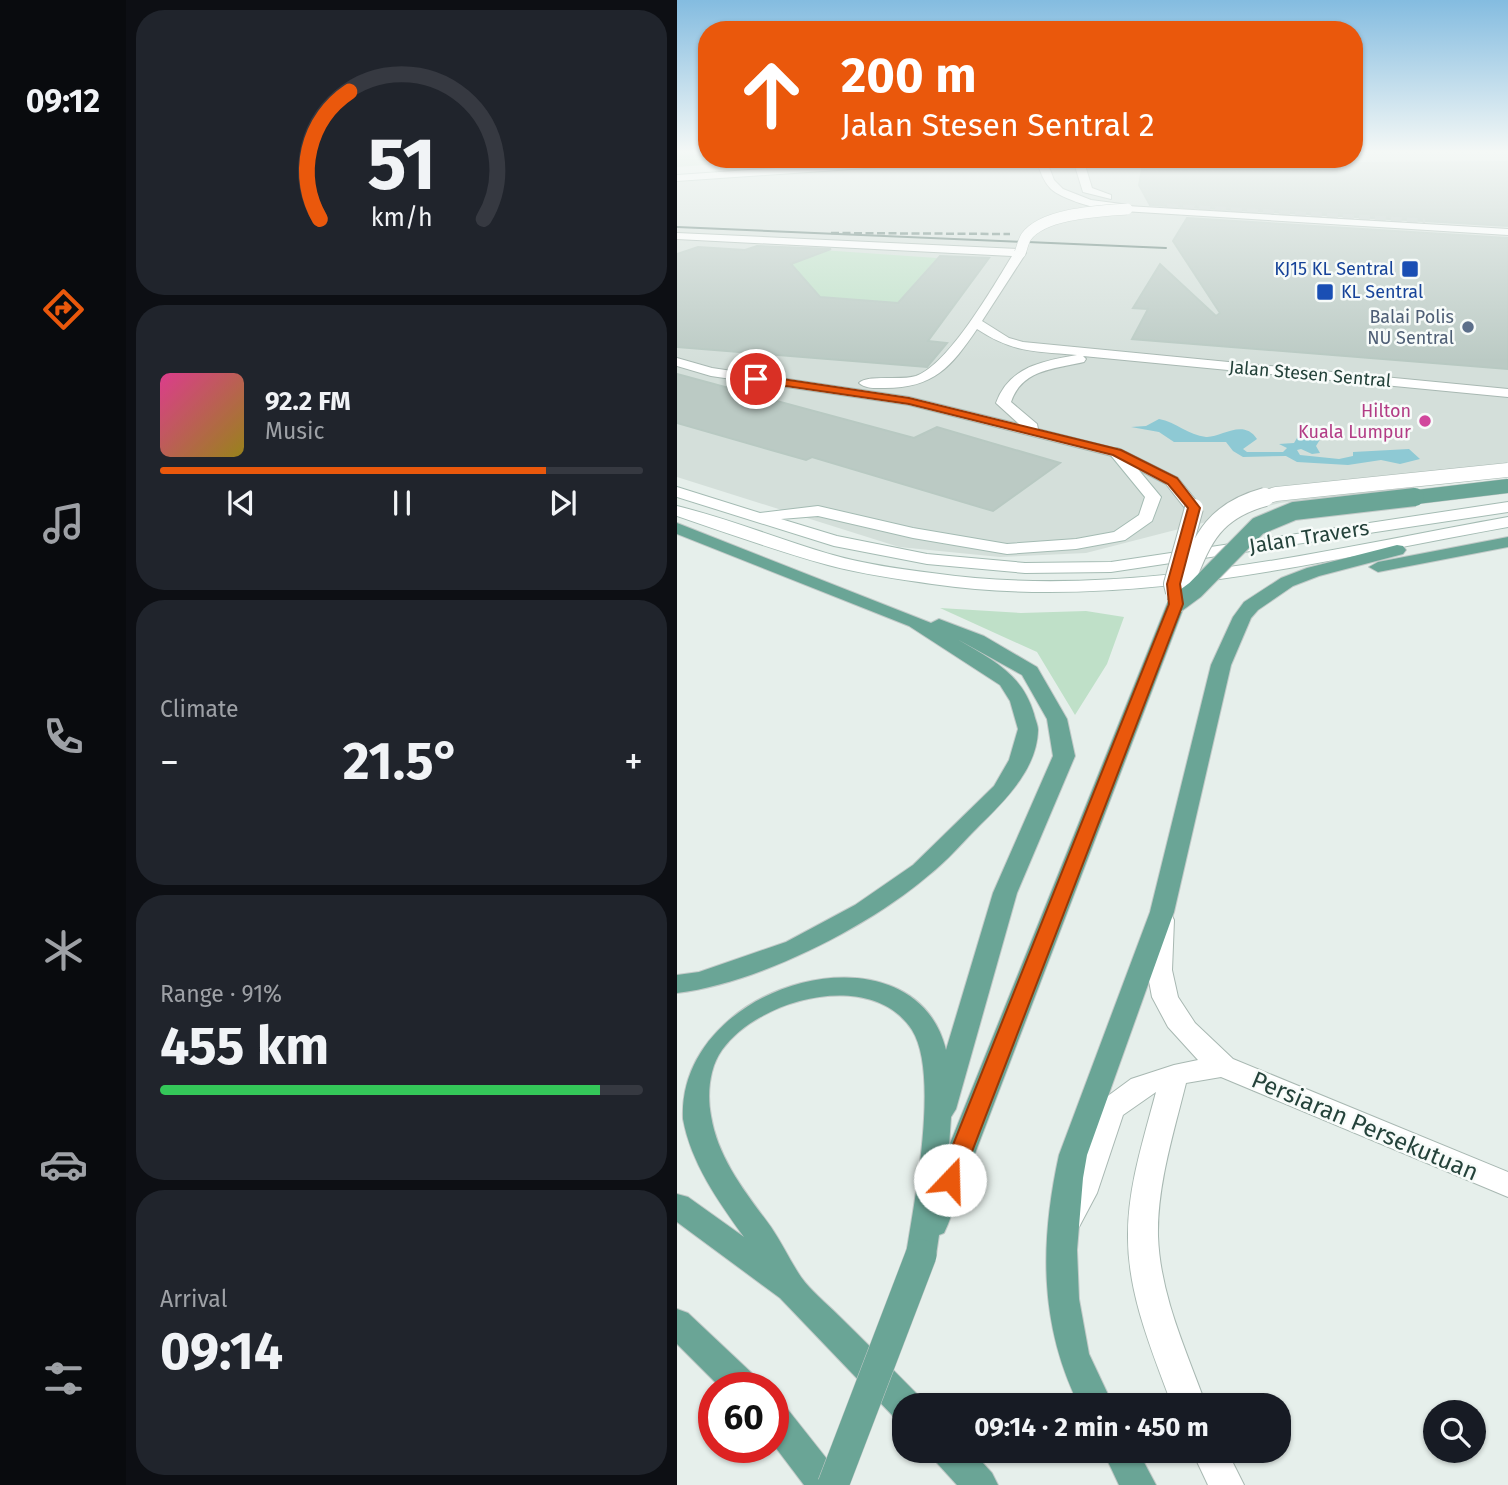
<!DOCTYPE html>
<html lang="en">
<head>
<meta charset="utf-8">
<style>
	:root { --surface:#171b24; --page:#20242c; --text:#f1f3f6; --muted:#9ea1a6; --line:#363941; --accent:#ea580c }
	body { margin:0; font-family:"Fira Sans",sans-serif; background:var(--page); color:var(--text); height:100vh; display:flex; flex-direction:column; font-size:26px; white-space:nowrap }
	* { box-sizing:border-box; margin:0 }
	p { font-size:23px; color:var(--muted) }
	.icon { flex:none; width:38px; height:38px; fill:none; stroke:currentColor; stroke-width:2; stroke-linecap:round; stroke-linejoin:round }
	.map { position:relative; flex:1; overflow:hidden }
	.panel { display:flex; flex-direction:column; gap:10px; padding:10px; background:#0d0f14; width:551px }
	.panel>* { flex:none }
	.guide { position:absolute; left:21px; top:21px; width:665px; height:147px; border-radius:28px; box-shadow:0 2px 5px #0004; background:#ea580c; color:#fff; overflow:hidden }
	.buttons { position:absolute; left:746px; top:1400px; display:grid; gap:14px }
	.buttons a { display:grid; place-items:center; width:63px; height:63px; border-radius:50%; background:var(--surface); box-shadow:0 2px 5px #0004; font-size:35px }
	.speed { position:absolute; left:21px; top:1372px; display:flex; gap:14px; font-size:35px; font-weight:700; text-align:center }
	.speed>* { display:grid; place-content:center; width:91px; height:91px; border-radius:50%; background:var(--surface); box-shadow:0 2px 5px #0004; line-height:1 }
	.speed .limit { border:10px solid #d22; background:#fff; color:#111 }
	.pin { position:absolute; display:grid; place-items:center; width:60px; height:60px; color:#fff; margin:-30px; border:4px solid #fff; border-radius:50%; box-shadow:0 2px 7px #0007 }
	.me { position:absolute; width:77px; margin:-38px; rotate:21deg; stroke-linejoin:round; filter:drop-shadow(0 0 5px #0008) }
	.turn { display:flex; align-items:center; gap:24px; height:147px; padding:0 28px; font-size:32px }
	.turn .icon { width:91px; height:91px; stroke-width:2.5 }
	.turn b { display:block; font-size:49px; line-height:60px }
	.big { font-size:52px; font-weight:700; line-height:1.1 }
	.panel .card { flex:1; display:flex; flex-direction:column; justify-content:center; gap:10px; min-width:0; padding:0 24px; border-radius:28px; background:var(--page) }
	.panel .dial { align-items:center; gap:0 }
	.dial svg { height:182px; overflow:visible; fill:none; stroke:var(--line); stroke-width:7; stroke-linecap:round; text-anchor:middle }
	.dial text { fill:var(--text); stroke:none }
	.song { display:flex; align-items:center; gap:21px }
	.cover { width:84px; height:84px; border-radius:10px; background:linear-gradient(135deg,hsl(330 70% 55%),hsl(50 70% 35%)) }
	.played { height:7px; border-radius:4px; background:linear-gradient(90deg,var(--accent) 80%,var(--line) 80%) }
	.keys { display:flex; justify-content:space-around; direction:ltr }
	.heat { display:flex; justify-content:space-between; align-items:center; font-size:38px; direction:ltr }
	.charge { height:10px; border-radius:5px; background:linear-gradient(90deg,#34c759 91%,var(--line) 0) }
	.trip { position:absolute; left:215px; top:1393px; width:399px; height:70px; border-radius:28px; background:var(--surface); box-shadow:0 2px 5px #0004; font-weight:700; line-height:70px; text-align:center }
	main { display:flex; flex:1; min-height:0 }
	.tab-bar { display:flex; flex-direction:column; width:126px; justify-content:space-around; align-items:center; background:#090b0e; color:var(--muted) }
	.tab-bar .icon { width:49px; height:49px }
	.tab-bar .current { color:var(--accent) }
	.tab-bar b { font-size:32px; color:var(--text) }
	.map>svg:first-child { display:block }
	.built { fill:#d4dfda }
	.green { fill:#bfe0c8 }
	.water { fill:#8ec9d4 }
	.building { fill:#bbcac4; stroke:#b8c9c2; stroke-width:2 }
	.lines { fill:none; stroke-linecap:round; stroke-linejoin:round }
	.minor-tunnel { stroke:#bfccc8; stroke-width:11; stroke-dasharray:11 5; stroke-linecap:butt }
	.minor-casing { stroke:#a8b8b2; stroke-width:2 }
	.tertiary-casing { stroke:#a8b8b2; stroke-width:2 }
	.secondary-casing { stroke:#a4bbb3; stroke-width:2 }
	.primary-casing { stroke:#c2cac8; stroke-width:2 }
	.minor { fill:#fff; fill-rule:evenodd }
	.tertiary { fill:#fff; fill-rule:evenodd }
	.secondary { fill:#fff; fill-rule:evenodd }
	.primary { fill:#6aa596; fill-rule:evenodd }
	.tram { stroke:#5f7d75; stroke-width:2 }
	.rail { stroke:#5f7d75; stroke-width:2.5; stroke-dasharray:8 3.5; stroke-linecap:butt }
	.tertiary-bridge-far2-casing { stroke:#a8b8b2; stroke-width:12; stroke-linecap:butt }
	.tertiary-bridge-far1-casing { stroke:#a8b8b2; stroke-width:15; stroke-linecap:butt }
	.tertiary-bridge-casing { stroke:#a8b8b2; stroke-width:20; stroke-linecap:butt }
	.primary-bridge-far2-casing { stroke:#c2cac8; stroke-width:15; stroke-linecap:butt }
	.primary-bridge-far1-casing { stroke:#c2cac8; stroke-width:20; stroke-linecap:butt }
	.primary-bridge-casing { stroke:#c2cac8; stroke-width:32; stroke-linecap:butt }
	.tertiary-bridge-far2 { stroke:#fff; stroke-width:11 }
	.tertiary-bridge-far1 { stroke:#fff; stroke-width:14 }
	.tertiary-bridge { stroke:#fff; stroke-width:18 }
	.primary-bridge-far2 { stroke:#6aa596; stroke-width:14 }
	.primary-bridge-far1 { stroke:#6aa596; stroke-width:18 }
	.primary-bridge { stroke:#6aa596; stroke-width:31 }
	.route { fill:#ea580c; stroke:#983908; stroke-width:2 }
	.transit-dot { fill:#1a4fb4; stroke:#f7fbf9; stroke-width:2.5 }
	.service-dot { fill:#5c6f8a; stroke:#f7fbf9; stroke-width:2.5 }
	.hotel-dot { fill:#d1479c; stroke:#f7fbf9; stroke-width:2.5 }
	.labels { text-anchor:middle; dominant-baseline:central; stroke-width:5; stroke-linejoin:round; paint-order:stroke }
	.far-transit-label { font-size:18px; fill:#164399; stroke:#f7fbf9; text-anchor:end }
	.far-service-label { font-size:18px; fill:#4e5e75; stroke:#f7fbf9; text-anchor:end }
	.far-street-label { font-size:18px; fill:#24423a; stroke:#f7fbf9 }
	.far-hotel-label { font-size:18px; fill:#b23c85; stroke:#f7fbf9; text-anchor:end }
	.street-label { font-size:21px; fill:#24423a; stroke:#f7fbf9 }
	.near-street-label { font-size:24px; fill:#24423a; stroke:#f7fbf9 }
</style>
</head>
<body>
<main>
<nav class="tab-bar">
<b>09:12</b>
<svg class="icon current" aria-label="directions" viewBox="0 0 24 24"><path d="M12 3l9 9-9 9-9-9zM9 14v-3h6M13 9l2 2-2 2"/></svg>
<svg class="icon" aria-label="music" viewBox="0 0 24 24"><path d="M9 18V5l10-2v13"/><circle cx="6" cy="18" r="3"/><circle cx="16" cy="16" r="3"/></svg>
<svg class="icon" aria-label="phone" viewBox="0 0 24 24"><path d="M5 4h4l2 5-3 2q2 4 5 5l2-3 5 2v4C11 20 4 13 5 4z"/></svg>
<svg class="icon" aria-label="climate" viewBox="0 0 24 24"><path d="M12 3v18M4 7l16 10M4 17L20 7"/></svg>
<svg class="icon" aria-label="car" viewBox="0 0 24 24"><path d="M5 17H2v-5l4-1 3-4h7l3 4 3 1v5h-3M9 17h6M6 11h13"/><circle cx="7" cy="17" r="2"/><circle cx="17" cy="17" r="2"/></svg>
<svg class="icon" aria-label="filters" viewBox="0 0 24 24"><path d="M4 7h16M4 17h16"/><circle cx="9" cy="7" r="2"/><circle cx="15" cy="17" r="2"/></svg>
</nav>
<section class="panel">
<div class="card dial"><svg viewBox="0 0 100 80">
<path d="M14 69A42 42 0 1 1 86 69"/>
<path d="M14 69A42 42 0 0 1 27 13" stroke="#ea580c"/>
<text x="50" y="56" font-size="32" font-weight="700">51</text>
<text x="50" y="72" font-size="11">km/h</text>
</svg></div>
<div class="card">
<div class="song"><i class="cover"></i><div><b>92.2 FM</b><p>Music</p></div></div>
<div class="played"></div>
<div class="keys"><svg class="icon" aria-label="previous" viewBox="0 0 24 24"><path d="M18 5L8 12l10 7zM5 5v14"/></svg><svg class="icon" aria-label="pause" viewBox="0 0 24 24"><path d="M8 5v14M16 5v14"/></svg><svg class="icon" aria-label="next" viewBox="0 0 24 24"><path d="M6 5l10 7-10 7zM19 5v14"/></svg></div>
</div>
<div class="card"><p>Climate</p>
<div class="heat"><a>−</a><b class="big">21.5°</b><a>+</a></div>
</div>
<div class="card"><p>Range · 91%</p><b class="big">455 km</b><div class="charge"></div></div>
<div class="card"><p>Arrival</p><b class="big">09:14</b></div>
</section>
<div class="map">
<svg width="831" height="1485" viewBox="0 0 831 1485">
	<rect width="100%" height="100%" fill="#e6efeb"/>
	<path class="built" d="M677 153H831V477L603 503 409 553 323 557 222 547 0 477V182L312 159H677Z"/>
	<g class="green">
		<path d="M0 153H30V159H116L0 167Z"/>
		<path d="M86 246 260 258 212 312 176 299 143 297 114 264 121 261 73 249Z"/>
		<path d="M263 608 344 613 409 611 447 617 430 664 398 715 360 652Z"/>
	</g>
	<path class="water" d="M482 419C499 422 511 435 529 437 544 438 566 418 580 439L566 449 570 452H606L610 448 602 444 617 443 623 433 652 427 657 431 647 433 639 446 643 453 635 454 624 449 620 450 623 455 662 459 676 456V452L732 449 743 459 723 464 704 460 671 465 620 462 609 456 566 457 556 451 549 442H497L482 432 454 427 469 426Z"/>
	<g class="building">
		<path d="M637 159H675L676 163 831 162V226L473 205 462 185 466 164 639 163Z"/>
		<path d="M510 218 831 238V369L455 339 471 309 456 308 483 264 539 316 543 313 496 241Z"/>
		<path d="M80 246 154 249 114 264 143 297 221 303 263 256 312 258 251 341 270 343 250 367 0 347V254L21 247 68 250Z"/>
		<path d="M0 374 237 438 260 427 383 463 316 511 135 457 129 460 0 423Z"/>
	</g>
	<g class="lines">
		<path class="minor-tunnel" d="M490 209 748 224"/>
		<defs>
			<g id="minor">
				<path d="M359 159H369L377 180 386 189 414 200 452 205 457 208C443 218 387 201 374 189 366 181 363 170 359 159Z"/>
				<path d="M392 159H403L408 165 415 188 434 195V199L406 192 398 166Z"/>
				<path d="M485 912 494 914 497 920 495 970 501 997 518 1023 556 1059 831 1172V1197L544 1077 509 1083C497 1132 480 1185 481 1236 483 1295 509 1350 529 1405H495C475 1351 450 1293 451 1234 451 1186 467 1138 479 1092L446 1115 420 1193 402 1227 391 1231 380 1227 376 1218 391 1190 424 1101 454 1079 497 1065 521 1060 491 1027 475 997 470 970 473 920 476 914Z"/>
				<path d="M515 1451H550L567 1485H531Z"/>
			</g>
			<g id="tertiary">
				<path d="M450 206 831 229V235L446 211V207Z"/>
				<path d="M0 233 343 249 349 253 305 321 332 338 346 342 831 389V397L406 356 409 359 407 362C378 369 345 369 334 402L360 424 361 429 445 450 501 478 525 508 517 513 511 512 489 484 435 456 232 405 34 376 0 366V358L35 368 232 397 342 424 319 403C332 367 365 361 400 355 358 351 336 353 300 329 274 367 257 388 208 388 199 388 189 389 182 383 191 374 224 381 239 376 272 364 316 287 335 256L0 239Z"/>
			</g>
			<g id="secondary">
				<path d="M228 159H280L275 162 0 181V175Z"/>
				<path d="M440 448 445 450 484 497 475 521 448 540 399 549 330 554 236 538 141 516 104 519 160 536 250 554 348 563 434 562 831 502V512L434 572 348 573 250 564 157 546 0 497V487L83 513 141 506 236 528 330 544 399 539 437 532 462 515 468 497 432 453Z"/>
				<path d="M0 506C53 519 104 540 156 555 187 564 223 569 255 573 448 601 641 551 831 517V527C641 561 448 612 255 584 221 579 184 574 151 565 100 551 50 533 0 516Z"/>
			</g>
			<g id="primary">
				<path d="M0 523 254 623 262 619 307 636 360 667 390 719 398 756 340 893 279 1109 274 1117 272 1146 490 604 499 598 508 604 271 1224 267 1233 262 1235 259 1255 255 1264 244 1268 233 1264 229 1255C237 1203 263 1074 235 1030 195 968 81 999 45 1050 32 1068 30 1095 34 1116 41 1159 69 1193 94 1227 105 1243 113 1261 124 1277 134 1291 149 1303 161 1315 188 1341 214 1368 240 1394L245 1405H228V1421L216 1416 103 1298 0 1222V1194L11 1197 67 1237C41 1201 14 1163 6 1119 0 981 237 918 269 1050L316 893 376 756 370 719 345 675 280 639C315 660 345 673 357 714 358 719 361 725 361 730 360 770 327 801 301 827 285 843 270 861 252 875 190 928 81 983 0 993V975L22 972 109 942 178 905 236 865 317 786 332 760 341 729 333 701 323 685 232 626 0 534Z"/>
				<path d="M831 537V547L701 572 692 567 701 562Z"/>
				<path d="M720 545 726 546 729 550 726 554 642 576 616 586 581 610 574 618 554 665 497 912 410 1155 406 1178 400 1250 402 1299 412 1354 436 1405H402C362 1324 363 1242 382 1155L473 912 534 665 556 617 567 602 604 578 630 568Z"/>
				<path d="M0 1309 11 1313 79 1377 83 1388H44L0 1344Z"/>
				<path d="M96 1401 108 1406 161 1473 167 1485H127L96 1444Z"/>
				<path d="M255 1451H295L315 1473 321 1485H280L260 1463Z"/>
				<path d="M426 1451H461L479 1485H442Z"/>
			</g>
		</defs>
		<use href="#minor" class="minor-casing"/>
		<use href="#tertiary" class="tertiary-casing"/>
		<use href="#secondary" class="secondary-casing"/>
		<use href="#primary" class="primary-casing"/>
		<use href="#minor" class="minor"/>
		<use href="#tertiary" class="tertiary"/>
		<use href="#secondary" class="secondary"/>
		<use href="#primary" class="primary"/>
		<path class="tram" d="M0 227 489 248"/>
		<path class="rail" d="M154 233 333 234"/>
		<defs>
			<path id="tertiary-bridge-far2" d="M343 253C345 248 346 242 349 237 366 213 423 211 450 209"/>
			<path id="tertiary-bridge-far1" d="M582 499 599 494 831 470"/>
			<g id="tertiary-bridge">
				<path d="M498 592 496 584 517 508"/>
				<path d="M499 604C523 551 526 514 588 497"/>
			</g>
			<path id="primary-bridge-far2" d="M723 499 831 486"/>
			<path id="primary-bridge-far1" d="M499 604 518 590 581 526 617 511 738 497"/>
			<path id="primary-bridge" d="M156 1485 244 1255"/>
		</defs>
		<use href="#tertiary-bridge-far2" class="tertiary-bridge-far2-casing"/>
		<use href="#tertiary-bridge-far1" class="tertiary-bridge-far1-casing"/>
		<use href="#tertiary-bridge" class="tertiary-bridge-casing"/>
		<use href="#primary-bridge-far2" class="primary-bridge-far2-casing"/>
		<use href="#primary-bridge-far1" class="primary-bridge-far1-casing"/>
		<use href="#primary-bridge" class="primary-bridge-casing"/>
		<use href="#tertiary-bridge-far2" class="tertiary-bridge-far2"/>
		<use href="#tertiary-bridge-far1" class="tertiary-bridge-far1"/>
		<use href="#tertiary-bridge" class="tertiary-bridge"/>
		<use href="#primary-bridge-far2" class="primary-bridge-far2"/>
		<use href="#primary-bridge-far1" class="primary-bridge-far1"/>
		<use href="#primary-bridge" class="primary-bridge"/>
	</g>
	<linearGradient id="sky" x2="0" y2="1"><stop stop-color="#84bce0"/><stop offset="0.42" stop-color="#f4f8f6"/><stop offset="1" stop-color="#f4f8f6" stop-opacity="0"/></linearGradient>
	<rect width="831" height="361" fill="url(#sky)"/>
	<path class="route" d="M79 375 232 398 444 450 500 478 523 508 503 584 506 604 284 1180 281 1186 273 1189 266 1186 262 1180 492 604 490 584 511 508 491 484 436 455 232 404 75 381 73 379Z"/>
	<g class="transit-dot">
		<rect x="724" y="260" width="18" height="18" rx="3.5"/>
		<rect x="639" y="283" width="18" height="18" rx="3.5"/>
	</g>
	<circle class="service-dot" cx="791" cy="327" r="7"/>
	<circle class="hotel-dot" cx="748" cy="421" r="7"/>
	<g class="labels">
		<g class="far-transit-label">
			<text x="717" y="269">KJ15 KL Sentral</text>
			<text x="664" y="292" text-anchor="start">KL Sentral</text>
		</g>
		<g class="far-service-label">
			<text x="777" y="317">Balai Polis<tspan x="777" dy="21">NU Sentral</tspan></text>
		</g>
		<g class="far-street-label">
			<text transform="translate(633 374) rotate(5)">Jalan Stesen Sentral</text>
		</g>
		<g class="far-hotel-label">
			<text x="734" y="411">Hilton<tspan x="734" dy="21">Kuala Lumpur</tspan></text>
		</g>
		<g class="street-label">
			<text transform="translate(632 537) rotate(-9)">Jalan Travers</text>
		</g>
		<g class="near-street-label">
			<text transform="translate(688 1126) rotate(23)">Persiaran Persekutuan</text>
		</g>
	</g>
</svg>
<div class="buttons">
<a><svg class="icon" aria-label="search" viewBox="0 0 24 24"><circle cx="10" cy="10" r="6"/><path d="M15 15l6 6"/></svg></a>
</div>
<div class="speed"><div class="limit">60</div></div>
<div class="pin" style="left:79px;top:379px;background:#d93025"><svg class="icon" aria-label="arrive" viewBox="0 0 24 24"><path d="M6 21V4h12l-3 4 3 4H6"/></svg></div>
<svg class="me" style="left:273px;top:1180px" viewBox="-20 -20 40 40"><circle r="19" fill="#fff"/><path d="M0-13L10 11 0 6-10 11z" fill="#ea580c"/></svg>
<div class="trip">09:14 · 2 min · 450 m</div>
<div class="guide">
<div class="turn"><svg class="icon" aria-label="ahead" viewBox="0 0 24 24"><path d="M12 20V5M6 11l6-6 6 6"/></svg><div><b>200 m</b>Jalan Stesen Sentral 2</div></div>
</div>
</div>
</main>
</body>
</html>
